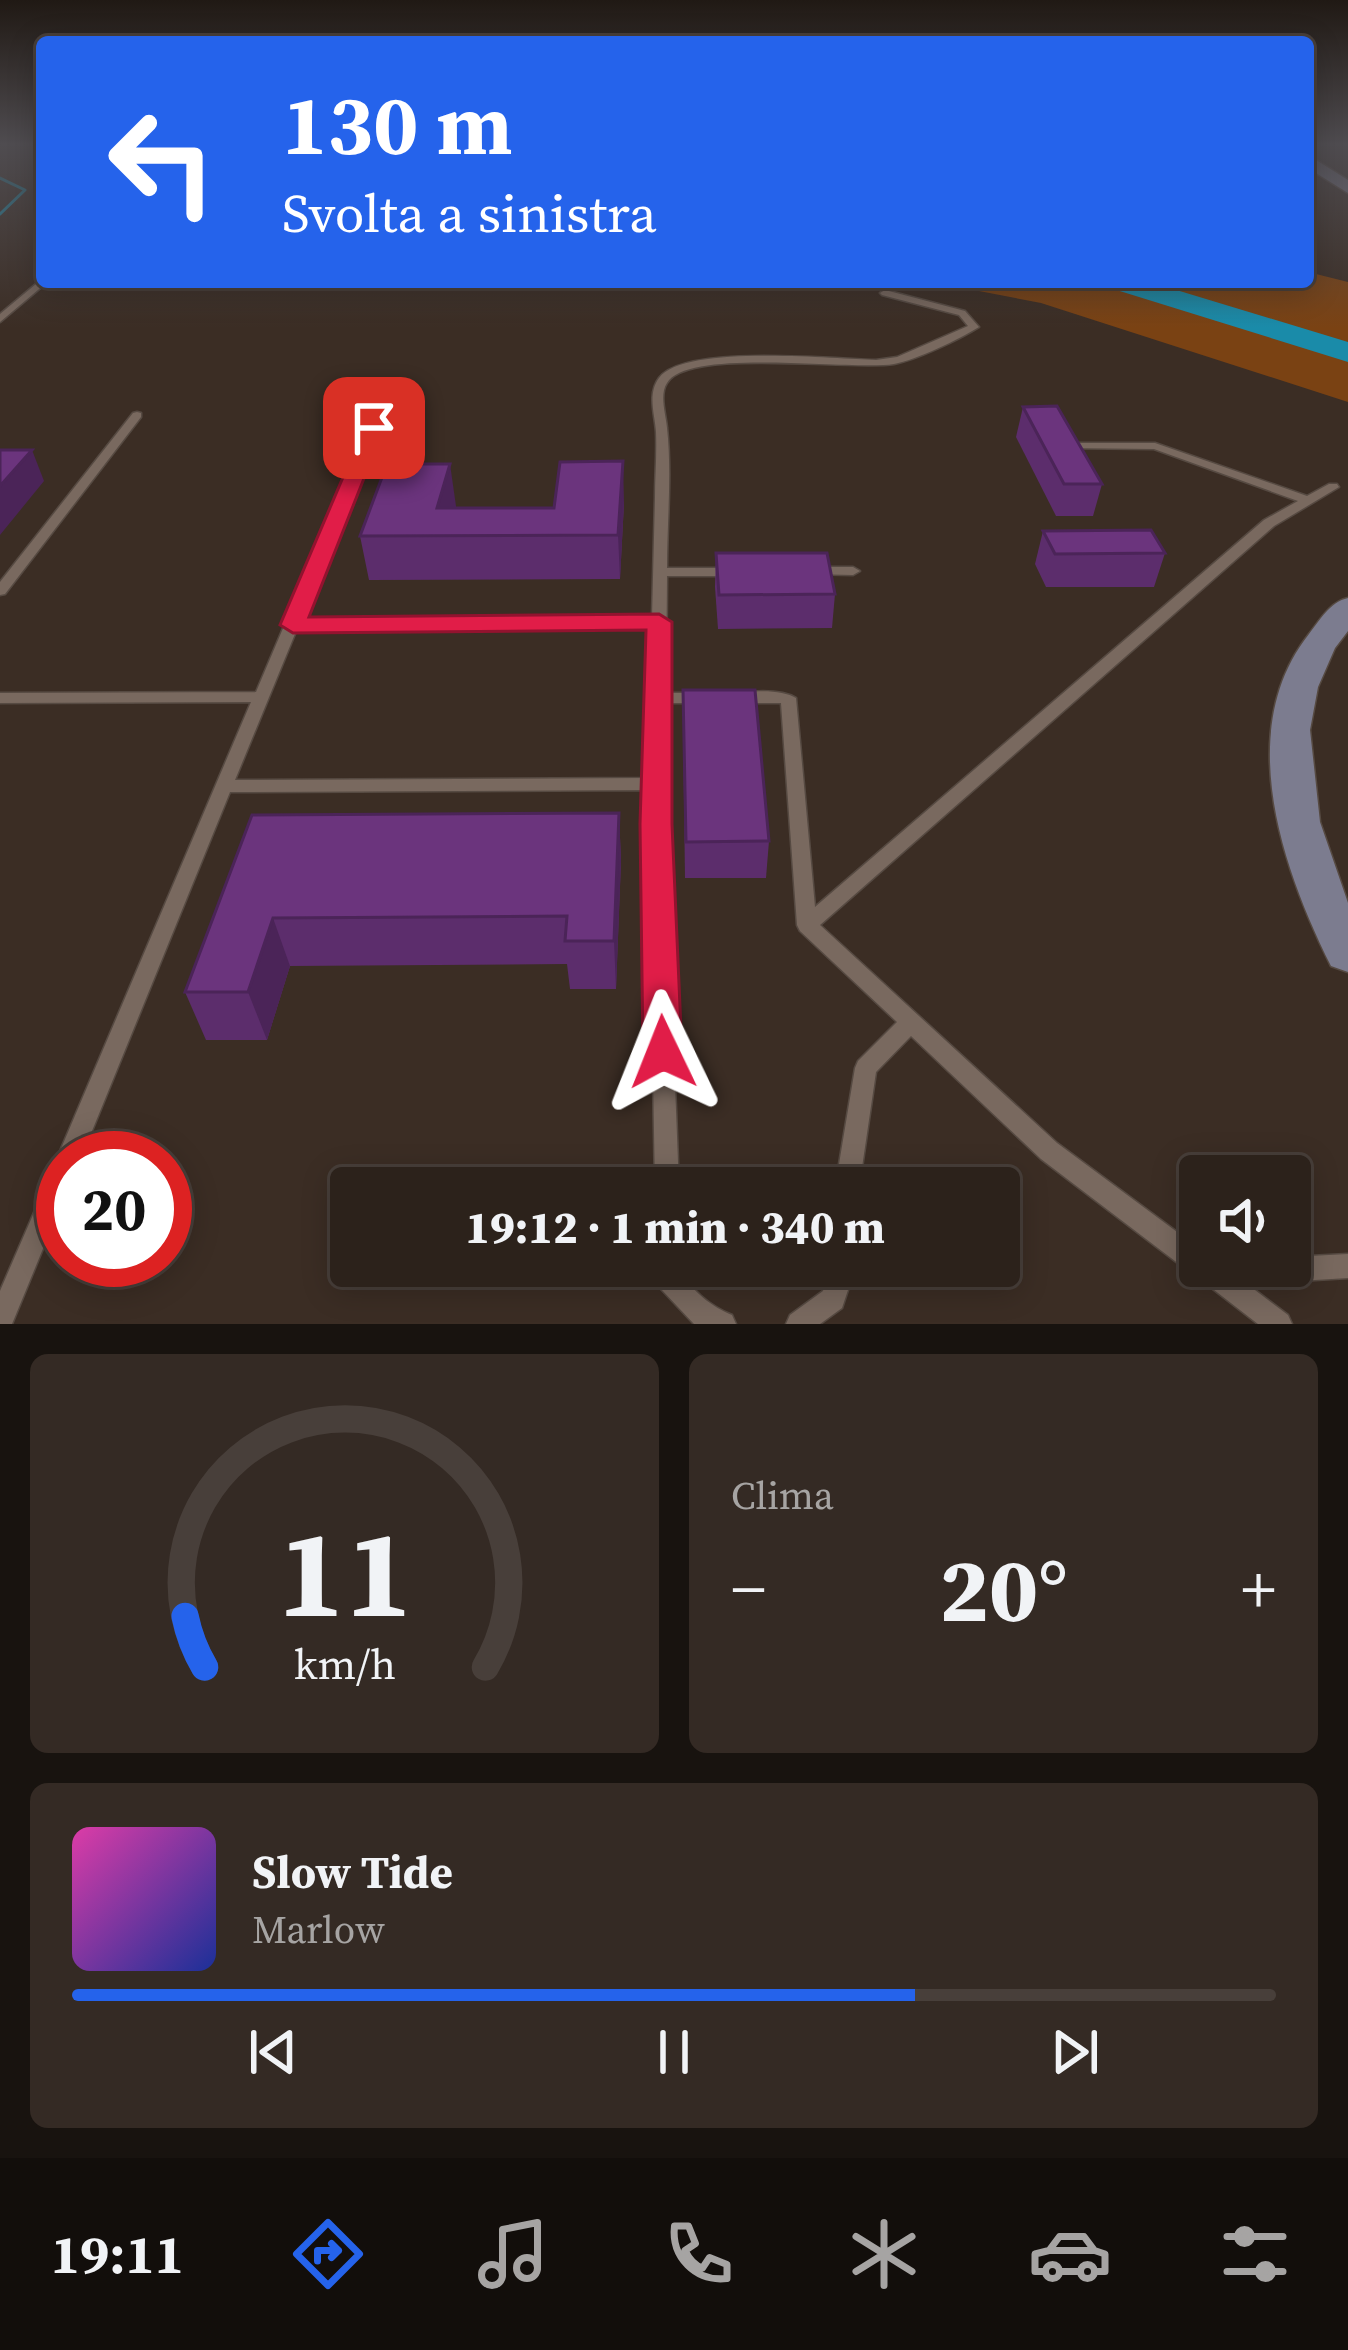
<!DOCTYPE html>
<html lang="it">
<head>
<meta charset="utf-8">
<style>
	:root { --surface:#2c221b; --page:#342a24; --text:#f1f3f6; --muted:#a6a4a3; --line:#483f3a; --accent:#2563eb }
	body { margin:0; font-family:"Source Serif 4",serif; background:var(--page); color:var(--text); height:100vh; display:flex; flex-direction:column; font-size:45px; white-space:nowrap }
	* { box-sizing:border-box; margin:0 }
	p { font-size:39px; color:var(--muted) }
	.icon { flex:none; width:66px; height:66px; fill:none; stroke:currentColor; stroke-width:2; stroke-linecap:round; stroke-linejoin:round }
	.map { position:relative; height:1324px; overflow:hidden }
	.panel { display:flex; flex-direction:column; gap:30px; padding:30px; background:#18130f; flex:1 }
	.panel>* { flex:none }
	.hud { position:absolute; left:36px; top:36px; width:1278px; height:252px; border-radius:12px; box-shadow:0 6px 30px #0003,0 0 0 3px var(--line); background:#2563eb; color:#fff; overflow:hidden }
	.buttons { position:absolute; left:1179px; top:1155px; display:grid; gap:24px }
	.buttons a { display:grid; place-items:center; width:132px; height:132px; border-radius:12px; background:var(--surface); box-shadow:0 6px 30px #0003,0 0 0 3px var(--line); font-size:60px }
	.speed { position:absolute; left:36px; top:1131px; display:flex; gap:24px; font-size:60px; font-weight:700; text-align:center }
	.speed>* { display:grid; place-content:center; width:156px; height:156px; border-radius:50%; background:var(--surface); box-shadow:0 6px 30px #0003,0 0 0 3px var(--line); line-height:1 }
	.speed .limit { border:18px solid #d22; background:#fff; color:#111 }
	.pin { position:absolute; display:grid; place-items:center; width:102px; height:102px; color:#fff; margin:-51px; border-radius:24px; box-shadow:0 6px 18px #0006 }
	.me { position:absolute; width:132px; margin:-66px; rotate:358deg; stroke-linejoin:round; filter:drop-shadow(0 0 9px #0008) }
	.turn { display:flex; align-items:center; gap:42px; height:252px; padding:0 48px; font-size:54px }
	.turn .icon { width:156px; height:156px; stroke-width:2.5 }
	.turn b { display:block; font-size:84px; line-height:102px }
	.big { font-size:90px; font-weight:800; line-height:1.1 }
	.panel .tile { flex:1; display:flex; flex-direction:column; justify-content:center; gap:18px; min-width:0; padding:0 42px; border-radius:18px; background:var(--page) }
	.panel .dial { align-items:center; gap:0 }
	.dial svg { height:312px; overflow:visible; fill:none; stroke:var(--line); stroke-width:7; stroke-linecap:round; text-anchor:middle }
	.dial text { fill:var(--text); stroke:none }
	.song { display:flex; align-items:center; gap:36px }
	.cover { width:144px; height:144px; border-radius:18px; background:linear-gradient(135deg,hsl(320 70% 55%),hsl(230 70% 35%)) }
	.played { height:12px; border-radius:6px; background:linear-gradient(90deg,var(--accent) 70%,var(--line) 70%) }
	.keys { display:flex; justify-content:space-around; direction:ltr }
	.heat { display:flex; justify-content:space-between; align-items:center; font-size:66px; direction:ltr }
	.panel .tiles { flex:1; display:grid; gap:30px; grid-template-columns:1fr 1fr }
	.tile:last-child { grid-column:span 2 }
	.trip { position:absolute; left:330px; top:1167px; width:690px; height:120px; border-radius:12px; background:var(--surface); box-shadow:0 6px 30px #0003,0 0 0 3px var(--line); font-weight:800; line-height:120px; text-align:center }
	.tabs { display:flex; height:192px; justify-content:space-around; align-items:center; background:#120e0b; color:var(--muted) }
	.tabs .icon { width:84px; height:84px }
	.tabs .selected { color:var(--accent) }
	.tabs b { font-size:54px; color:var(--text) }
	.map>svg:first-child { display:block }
	.green { fill:#7a4213 }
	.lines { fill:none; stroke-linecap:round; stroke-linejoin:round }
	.stream { stroke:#1a8ba9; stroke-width:3 }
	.river { fill:#1a8ba9; fill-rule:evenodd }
	.lane-casing { stroke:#564a42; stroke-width:3 }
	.secondary-casing { stroke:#564a42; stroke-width:3 }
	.lane { fill:#79695f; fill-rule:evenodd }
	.secondary { fill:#7c7c8f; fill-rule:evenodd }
	.wall { fill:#5c2d6c }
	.shaded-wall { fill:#4b2458 }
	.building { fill:#6b347d; stroke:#4b2458; stroke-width:3 }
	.route { fill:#e11d48; stroke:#92132f; stroke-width:3 }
</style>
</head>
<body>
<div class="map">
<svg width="1348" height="1324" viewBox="0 0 1348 1324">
	<rect width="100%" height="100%" fill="#3b2d24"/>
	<path class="green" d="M1308 272 1348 282V402L1041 303 932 282H1308Z"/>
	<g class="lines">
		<path class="stream" d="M0 178 25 190 0 214"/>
		<path class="river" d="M1106 282H1150L1348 342V362L1110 288Z"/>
		<defs>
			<g id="lane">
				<path d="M42 279V282H46L45 284 0 322V314Z"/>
				<path d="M885 290 965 311 979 327C960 339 916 360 894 364 852 371 688 347 667 383 659 395 666 415 667 428 672 473 667 523 667 568H736L743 572 736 576H667L666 693H702L710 698 702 703H666L665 824 679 1188H655L648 790 230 792 81 1158H63V1200L12 1324H0V1291L55 1164 59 1162 57 1158 251 702 0 703V693L256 692 385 388 390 385 395 388 300 621 652 618C653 578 654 537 655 497 655 476 657 454 656 432 655 415 647 394 659 378 684 344 833 359 876 360L897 357 968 326 959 315 882 295 880 293ZM652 626 648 778 235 780 297 629Z"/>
				<path d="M137 412 141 413V417L5 594 0 595V582L133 413Z"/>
				<path d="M1068 443H1155L1307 496 1329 484H1337L1339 487 1274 526 820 925 1057 1143 1200 1249V1266H1290V1257L1348 1254V1278L1247 1284 1288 1315 1292 1324H1258L1209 1286 1198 1283 1196 1277 1041 1159 911 1036 876 1072 859 1188H835L855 1068 858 1061 897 1022 800 931 797 925 781 703H738L730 698C744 689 782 689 796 698L815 907 1264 520 1298 501 1154 449 1064 448V444Z"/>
				<path d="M814 567H853L860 571 853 575 809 574 807 571 809 568Z"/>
				<path d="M657 1266H681C686 1288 712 1307 732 1315L736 1324H694L661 1289Z"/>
				<path d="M832 1266H856L842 1308 820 1324H786L790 1315 823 1291Z"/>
			</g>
			<g id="secondary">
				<path d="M1308 155 1348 180V193L1308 168Z"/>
				<path d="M1348 598V631L1335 648 1318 687 1310 730 1320 822 1348 903V972L1331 966C1283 870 1233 730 1309 634 1320 620 1330 602 1348 598Z"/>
			</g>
		</defs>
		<use href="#lane" class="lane-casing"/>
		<use href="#secondary" class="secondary-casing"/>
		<use href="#lane" class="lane"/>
		<use href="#secondary" class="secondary"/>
	</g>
	<g class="wall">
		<path d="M1023 407 1102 484 1093 516H1056L1016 437Z"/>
		<path d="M624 503 620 579 369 580 360 536 456 506 455 508H554Z"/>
		<path d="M1043 531 1165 553 1154 587H1046L1035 564Z"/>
		<path d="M716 553 835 594 832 628 718 629 715 587Z"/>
		<path d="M683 726 769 841 766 878H685Z"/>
		<path d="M619 813 621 861 616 989H570L567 964 290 966 267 1040H206L185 992 252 815Z"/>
	</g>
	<g class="shaded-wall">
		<path d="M32 450 44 481 0 535V486Z"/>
		<path d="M623 461 624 503 620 579 618 535Z"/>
		<path d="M450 464 456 506 448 535 437 508Z"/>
		<path d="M619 813 621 861 616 989 614 941Z"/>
		<path d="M273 918 290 966 267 1040 248 992Z"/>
	</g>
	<g class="building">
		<path d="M1057 406 1102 484H1064L1023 407Z"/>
		<path d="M0 450H32L0 486Z"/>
		<path d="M623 461 618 535 360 536 387 464H450L437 508H554L560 462Z"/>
		<path d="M1151 530 1165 553 1055 554 1043 531Z"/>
		<path d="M716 553H827L835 594 719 595Z"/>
		<path d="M683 690H755L769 841 686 842Z"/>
		<path d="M619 813 614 941H565L567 916 273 918 248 992H185L252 815Z"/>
	</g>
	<linearGradient id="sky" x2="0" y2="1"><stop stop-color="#201914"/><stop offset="0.44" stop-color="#4f4c50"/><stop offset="1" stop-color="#4f4c50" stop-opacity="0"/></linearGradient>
	<rect width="1348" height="328" fill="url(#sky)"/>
	<path class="route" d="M374 422 384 428 309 617 659 614 672 622V824L682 1052 676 1064 663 1069 649 1064 643 1052 640 824 646 630 293 633 280 625 364 428Z"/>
</svg>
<div class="buttons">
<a><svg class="icon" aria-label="sound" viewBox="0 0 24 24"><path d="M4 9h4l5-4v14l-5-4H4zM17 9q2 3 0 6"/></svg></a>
</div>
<div class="speed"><div class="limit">20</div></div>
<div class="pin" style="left:374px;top:428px;background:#d93025"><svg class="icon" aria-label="arrive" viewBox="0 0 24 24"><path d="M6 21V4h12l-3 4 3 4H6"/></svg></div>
<svg class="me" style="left:663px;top:1052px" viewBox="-20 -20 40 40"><path d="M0-17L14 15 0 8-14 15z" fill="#e11d48" stroke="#fff" stroke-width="4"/></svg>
<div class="trip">19:12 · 1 min · 340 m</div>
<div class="hud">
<div class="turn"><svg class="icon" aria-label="left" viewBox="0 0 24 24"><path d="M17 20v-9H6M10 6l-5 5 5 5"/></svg><div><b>130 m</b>Svolta a sinistra</div></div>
</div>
</div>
<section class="panel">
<div class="tiles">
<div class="tile dial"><svg viewBox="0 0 100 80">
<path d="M14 69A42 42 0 1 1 86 69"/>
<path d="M14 69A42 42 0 0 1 9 56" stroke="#2563eb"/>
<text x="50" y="56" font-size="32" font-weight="700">11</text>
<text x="50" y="72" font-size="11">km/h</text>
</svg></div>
<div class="tile"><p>Clima</p>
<div class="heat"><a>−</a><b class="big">20°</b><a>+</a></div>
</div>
<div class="tile">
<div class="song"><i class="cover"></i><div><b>Slow Tide</b><p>Marlow</p></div></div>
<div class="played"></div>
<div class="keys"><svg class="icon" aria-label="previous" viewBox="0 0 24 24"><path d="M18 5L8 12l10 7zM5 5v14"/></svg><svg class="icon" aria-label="pause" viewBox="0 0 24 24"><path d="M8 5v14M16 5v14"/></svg><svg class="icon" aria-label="next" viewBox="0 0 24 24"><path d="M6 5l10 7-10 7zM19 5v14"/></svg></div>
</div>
</div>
</section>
<nav class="tabs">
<b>19:11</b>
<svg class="icon selected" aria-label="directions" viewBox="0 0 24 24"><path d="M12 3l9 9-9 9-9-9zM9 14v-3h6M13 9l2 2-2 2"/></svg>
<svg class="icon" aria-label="music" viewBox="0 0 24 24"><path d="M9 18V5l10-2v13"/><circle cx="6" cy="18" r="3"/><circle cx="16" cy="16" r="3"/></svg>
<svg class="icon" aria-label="phone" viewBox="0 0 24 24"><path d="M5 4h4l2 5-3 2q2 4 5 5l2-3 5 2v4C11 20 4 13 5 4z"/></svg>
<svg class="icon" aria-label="climate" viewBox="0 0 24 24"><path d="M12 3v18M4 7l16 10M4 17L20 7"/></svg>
<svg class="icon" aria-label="car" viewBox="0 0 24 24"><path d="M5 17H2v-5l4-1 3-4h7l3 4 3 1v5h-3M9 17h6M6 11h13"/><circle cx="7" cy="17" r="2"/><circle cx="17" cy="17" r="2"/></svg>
<svg class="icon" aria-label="filters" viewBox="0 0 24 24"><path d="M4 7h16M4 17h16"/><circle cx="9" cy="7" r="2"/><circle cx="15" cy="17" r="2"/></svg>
</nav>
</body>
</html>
